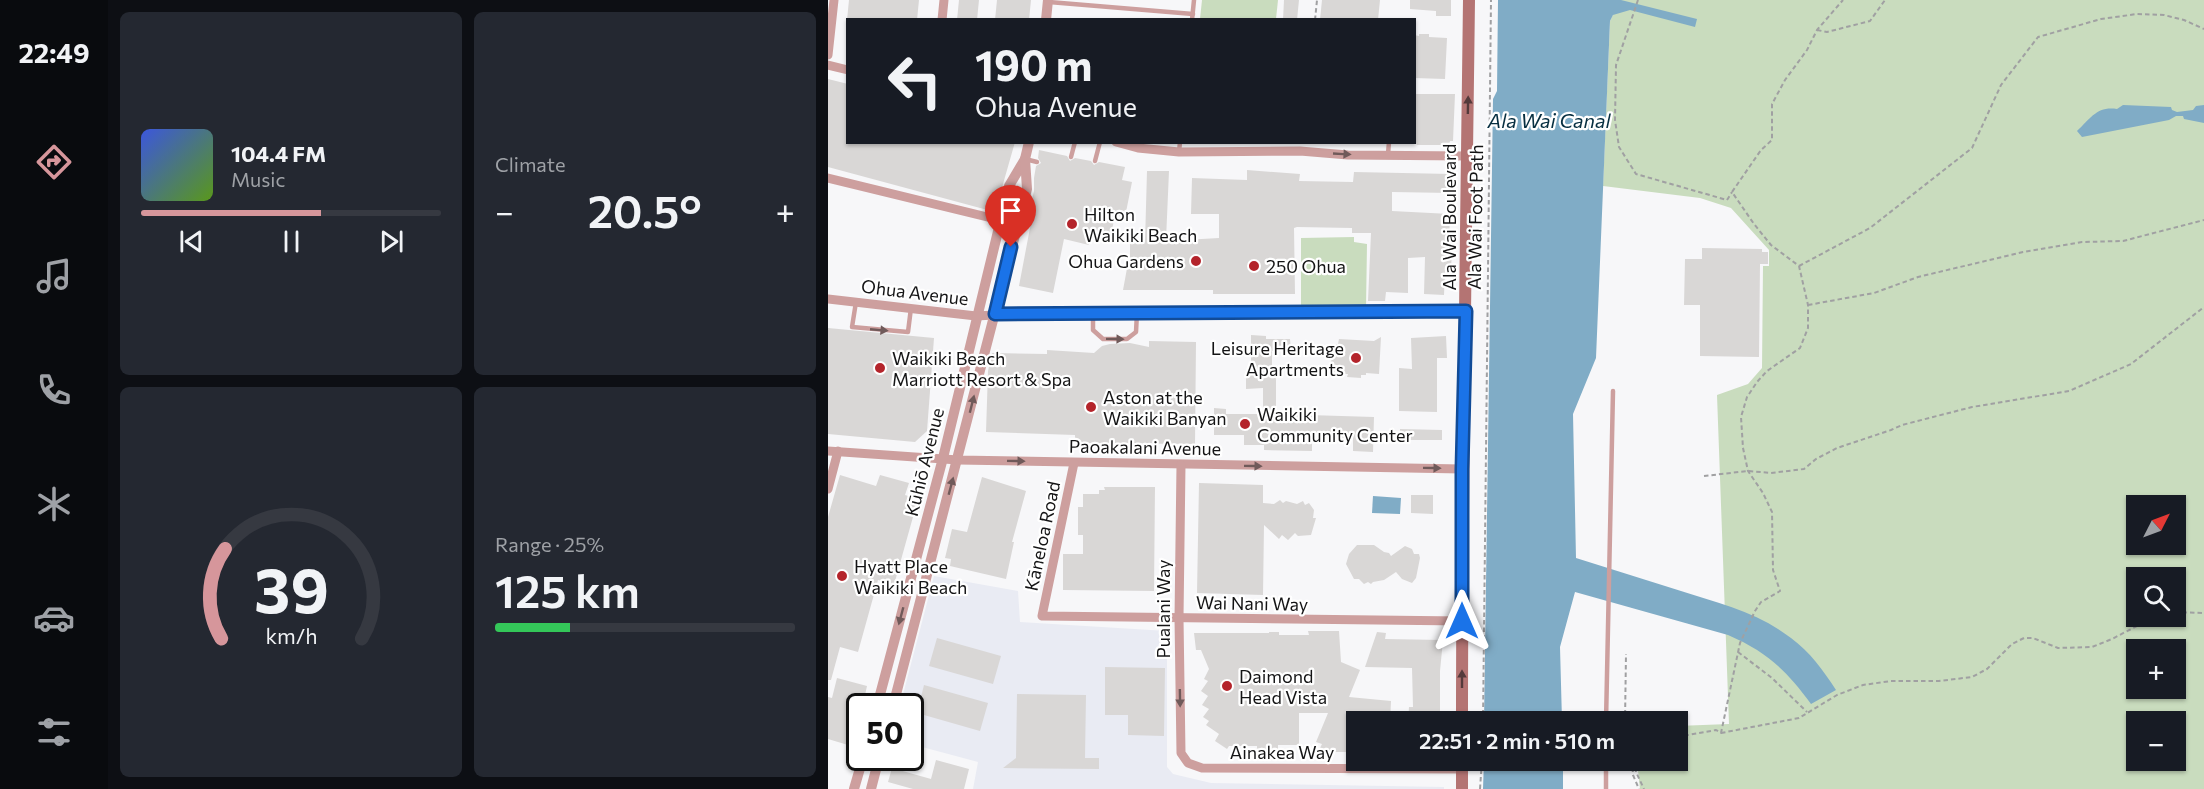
<!DOCTYPE html>
<html lang="en">
<head>
<meta charset="utf-8">
<style>
	:root { --surface:#171b24; --page:#242831; --text:#f1f3f6; --muted:#9ea1a6; --line:#363941; --accent:#d6969b }
	body { margin:0; font-family:Commissioner,sans-serif; background:var(--page); color:var(--text); height:100vh; display:flex; flex-direction:column; font-size:22px; white-space:nowrap }
	* { box-sizing:border-box; margin:0 }
	p { font-size:20px; color:var(--muted) }
	.icon { flex:none; width:33px; height:33px; fill:none; stroke:currentColor; stroke-width:2; stroke-linecap:round; stroke-linejoin:round }
	.map { position:relative; flex:1; overflow:hidden }
	.sheet { display:flex; flex-direction:column; gap:12px; padding:12px; background:#0d0f14; width:720px }
	.sheet>* { flex:none }
	.hud { position:absolute; left:18px; top:18px; width:570px; height:126px; border-radius:0px; box-shadow:0 2px 4px #0004; background:#171b24; color:var(--text); overflow:hidden }
	.needle { width:39px; rotate:48deg }
	.fabs { position:absolute; left:1298px; top:495px; display:grid; gap:12px }
	.fabs a { display:grid; place-items:center; width:60px; height:60px; border-radius:0px; background:var(--surface); box-shadow:0 2px 4px #0004; font-size:30px }
	.speed { position:absolute; left:18px; top:693px; display:flex; gap:12px; font-size:30px; font-weight:700; text-align:center }
	.speed>* { display:grid; place-content:center; width:78px; height:78px; border-radius:50%; background:var(--surface); box-shadow:0 2px 4px #0004; line-height:1 }
	.speed .limit { border:3px solid #111; border-radius:9px; background:#fff; color:#111 }
	.pin { position:absolute; display:grid; place-items:center; width:51px; height:51px; color:#fff; margin:-62px -26px; border-radius:50% 50% 50% 0; rotate:-45deg; box-shadow:0 0 6px #0007 }
	.pin .icon { rotate:45deg }
	.me { position:absolute; width:66px; margin:-33px; rotate:0deg; stroke-linejoin:round; filter:drop-shadow(0 0 4px #0008) }
	.turn { display:flex; align-items:center; gap:21px; height:126px; padding:0 30px; font-size:27px }
	.turn .icon { width:78px; height:78px; stroke-width:2.5 }
	.turn b { display:block; font-size:42px; line-height:51px }
	.big { font-size:45px; font-weight:600; line-height:1.1 }
	.sheet .widget { flex:1; display:flex; flex-direction:column; justify-content:center; gap:9px; min-width:0; padding:0 21px; border-radius:9px; background:var(--page) }
	.sheet .dial { align-items:center; gap:0 }
	.dial svg { height:156px; overflow:visible; fill:none; stroke:var(--line); stroke-width:7; stroke-linecap:round; text-anchor:middle }
	.dial text { fill:var(--text); stroke:none }
	.song { display:flex; align-items:center; gap:18px }
	.cover { width:72px; height:72px; border-radius:9px; background:linear-gradient(135deg,hsl(230 70% 55%),hsl(90 70% 35%)) }
	.played { height:6px; border-radius:3px; background:linear-gradient(90deg,var(--accent) 60%,var(--line) 60%) }
	.keys { display:flex; justify-content:space-around; direction:ltr }
	.heat { display:flex; justify-content:space-between; align-items:center; font-size:33px; direction:ltr }
	.charge { height:9px; border-radius:4px; background:linear-gradient(90deg,#34c759 25%,var(--line) 0) }
	.sheet .tiles { flex:1; display:grid; gap:12px; grid-template-columns:repeat(2,1fr) }
	.trip { position:absolute; left:518px; top:711px; width:342px; height:60px; border-radius:0px; background:var(--surface); box-shadow:0 2px 4px #0004; font-weight:600; line-height:60px; text-align:center }
	main { display:flex; flex:1; min-height:0 }
	.tabs { display:flex; flex-direction:column; width:108px; justify-content:space-around; align-items:center; background:#090b0e; color:var(--muted) }
	.tabs .icon { width:42px; height:42px }
	.tabs .selected { color:var(--accent) }
	.tabs b { font-size:27px; color:var(--text) }
	.map>svg:first-child { display:block }
	.built { fill:#e9ebf3 }
	.green { fill:#c9dcbe; fill-rule:evenodd }
	.water { fill:#80acc6 }
	.building { fill:#d9d7d6 }
	.lines { fill:none; stroke-linecap:round; stroke-linejoin:round }
	.path { stroke:#a0a0a2; stroke-width:2; stroke-dasharray:4.5 3; stroke-linecap:butt }
	.service { stroke:#cd9f9e; stroke-width:4.5 }
	.minor { stroke:#cd9f9e; stroke-width:9 }
	.tertiary { stroke:#cd9f9e; stroke-width:10 }
	.secondary { stroke:#b47473; stroke-width:12 }
	.oneway { fill:#543a3b }
	.oneway2 { fill:#705a5a }
	.route-casing { stroke:#114b97; stroke-width:15 }
	.route { stroke:#1a73e8; stroke-width:10 }
	.poi-dot { fill:#b4242b; stroke:#fff; stroke-width:2 }
	.labels { text-anchor:middle; dominant-baseline:central; stroke-width:4.5; stroke-linejoin:round; paint-order:stroke }
	.poi-label { font-size:18px; fill:#141415; stroke:#fff; text-anchor:start }
	.street-label { font-size:18px; fill:#141415; stroke:#fff }
	.water-label { font-size:20px; font-style:italic; fill:#072f41; stroke:#fff }
</style>
</head>
<body>
<main>
<nav class="tabs">
<b>22:49</b>
<svg class="icon selected" aria-label="directions" viewBox="0 0 24 24"><path d="M12 3l9 9-9 9-9-9zM9 14v-3h6M13 9l2 2-2 2"/></svg>
<svg class="icon" aria-label="music" viewBox="0 0 24 24"><path d="M9 18V5l10-2v13"/><circle cx="6" cy="18" r="3"/><circle cx="16" cy="16" r="3"/></svg>
<svg class="icon" aria-label="phone" viewBox="0 0 24 24"><path d="M5 4h4l2 5-3 2q2 4 5 5l2-3 5 2v4C11 20 4 13 5 4z"/></svg>
<svg class="icon" aria-label="climate" viewBox="0 0 24 24"><path d="M12 3v18M4 7l16 10M4 17L20 7"/></svg>
<svg class="icon" aria-label="car" viewBox="0 0 24 24"><path d="M5 17H2v-5l4-1 3-4h7l3 4 3 1v5h-3M9 17h6M6 11h13"/><circle cx="7" cy="17" r="2"/><circle cx="17" cy="17" r="2"/></svg>
<svg class="icon" aria-label="filters" viewBox="0 0 24 24"><path d="M4 7h16M4 17h16"/><circle cx="9" cy="7" r="2"/><circle cx="15" cy="17" r="2"/></svg>
</nav>
<section class="sheet">
<div class="tiles">
<div class="widget">
<div class="song"><i class="cover"></i><div><b>104.4 FM</b><p>Music</p></div></div>
<div class="played"></div>
<div class="keys"><svg class="icon" aria-label="previous" viewBox="0 0 24 24"><path d="M18 5L8 12l10 7zM5 5v14"/></svg><svg class="icon" aria-label="pause" viewBox="0 0 24 24"><path d="M8 5v14M16 5v14"/></svg><svg class="icon" aria-label="next" viewBox="0 0 24 24"><path d="M6 5l10 7-10 7zM19 5v14"/></svg></div>
</div>
<div class="widget"><p>Climate</p>
<div class="heat"><a>−</a><b class="big">20.5°</b><a>+</a></div>
</div>
<div class="widget dial"><svg viewBox="0 0 100 80">
<path d="M14 69A42 42 0 1 1 86 69"/>
<path d="M14 69A42 42 0 0 1 16 23" stroke="#d6969b"/>
<text x="50" y="56" font-size="32" font-weight="700">39</text>
<text x="50" y="72" font-size="11">km/h</text>
</svg></div>
<div class="widget"><p>Range · 25%</p><b class="big">125 km</b><div class="charge"></div></div>
</div>
</section>
<div class="map">
<svg width="1376" height="789" viewBox="0 0 1376 789">
	<rect width="100%" height="100%" fill="#f7f7f9"/>
	<path class="built" d="M106 576 190 591 192 622 339 631V767L345 774 383 783 616 787V789H145L150 762 83 744 82 706H72Z"/>
	<g class="green">
		<path d="M374 0H450L448 19H372Z"/>
		<path d="M792 0H1376V789H812L809 761 849 760V726L901 724 889 395 920 384 934 368 935 266H941V250L903 208 872 198 775 186 782 21ZM1308 506H1347V544H1308ZM1308 578H1347V616H1308ZM1308 650H1347V688H1308ZM1308 722H1347V760H1308Z"/>
		<path d="M526 237V242L539 244 538 308H473V238Z"/>
	</g>
	<g class="water">
		<path d="M670 0H793L869 19 867 27 802 10 785 15 782 21 768 358 745 414 748 558C783 569 818 580 853 591 891 603 931 613 963 638 982 652 995 670 1008 690L983 704C958 670 939 652 900 635L747 592 732 647 734 721 656 722 665 99 669 91Z"/>
		<path d="M1295 105 1343 107 1344 110 1349 112 1365 110 1368 106 1376 105V123L1356 119 1355 116H1348L1341 120 1254 137 1249 131C1263 118 1269 106 1289 109Z"/>
		<path d="M545 496 573 498 572 514 544 513Z"/>
		<path d="M656 761H735V789H655Z"/>
	</g>
	<g class="building">
		<path d="M21 0H91L89 20H19Z"/>
		<path d="M131 0H151L149 20H129Z"/>
		<path d="M169 0H203L201 20H167Z"/>
		<path d="M456 0H471L469 20H455Z"/>
		<path d="M494 0H552L550 20H492Z"/>
		<path d="M582 0H623V16H608V11L582 9Z"/>
		<path d="M591 34H601V37L619 38 617 79 586 78V35L591 36Z"/>
		<path d="M0 79 20 84V142H187L167 212 0 167Z"/>
		<path d="M586 94H627L625 141H622L621 145H589L586 140Z"/>
		<path d="M211 150 239 156 242 161 247 158 263 161 266 165 271 162 297 167 294 180 304 182 297 217 287 215 283 235 264 231 261 245 236 239 225 293 191 286 205 212H201L206 191V178L208 166 213 163 210 158Z"/>
		<path d="M419 170 472 174 471 181 525 182 526 172 623 174V193L564 192V211L622 214 621 243 622 247H624L623 271H617L616 295 596 294 597 257 580 258V293L558 292 557 301H540L543 233H524V228L469 227 466 228 467 294H385V290H295L300 263H302V241L317 242 319 171H341L338 240H356L391 238V214H363L364 178 419 180Z"/>
		<path d="M874 248 934 249V252H940V264H932L931 357 872 356V305H856L857 259H874Z"/>
		<path d="M0 328 106 338 99 431 87 442 0 434Z"/>
		<path d="M423 335 438 336V339H462L463 351H444V374H448V414L546 417 545 452 525 451V438L484 437V451L436 450V445H416V435H386V408L398 409V414H429V411H435V388L418 389V371H423Z"/>
		<path d="M618 336 619 358H609V412L571 411V368L584 369 583 338Z"/>
		<path d="M553 337 551 374 538 373V375H533V378L519 377 520 374H503L504 344H510L511 339 546 341Z"/>
		<path d="M321 341 368 342 367 444 247 443V435L158 432 160 371 164 353 219 354V350L266 353 274 346 282 344 302 343 321 347Z"/>
		<path d="M572 429 614 430V440H572Z"/>
		<path d="M12 475 48 486 52 475 81 483 77 495 90 499 66 585 50 580 30 652 12 647 3 680H0V517Z"/>
		<path d="M154 477 198 491 184 542H186L178 579 122 566 123 559 117 558 124 529 139 532Z"/>
		<path d="M371 483 435 485V503L446 504 452 500 455 503 458 501 469 504 475 501 477 505 481 503 486 510 485 518H488L483 535 470 536 467 533 460 540 454 535 451 539 436 525 435 595 369 593Z"/>
		<path d="M276 487H327L326 591 235 590V554H255V535H250V507H255V494H271V490H277Z"/>
		<path d="M583 495H605V514L583 513Z"/>
		<path d="M529 545H546L556 552 561 553 563 556 577 546 584 549 586 554H591L592 558 588 578 584 583 574 579 568 572 556 580 545 582 543 584 540 582 536 584 531 579H526L518 564 521 554Z"/>
		<path d="M480 631H511L513 662 532 670 521 697 563 701 562 722H528V752H500L492 748 494 744 488 742 500 713H471V745H450V753L429 752V746H401L399 749 387 741 391 734 378 725 381 721 375 717 381 709 374 705 380 696 373 691 380 681 376 679 381 669 373 650H368L366 633H441V632H451V635H481Z"/>
		<path d="M549 632 558 633 557 639 615 640 612 671V722H580L581 707H585L584 668 537 667Z"/>
		<path d="M109 638 173 656 165 684 101 666Z"/>
		<path d="M277 667 337 668 336 736 300 735V715H277Z"/>
		<path d="M9 678 39 686 35 704 32 703 20 745 0 739V697L4 698Z"/>
		<path d="M96 685 160 703 152 731 89 713Z"/>
		<path d="M189 694 258 695 257 758H271V769L175 768 188 758Z"/>
		<path d="M108 760 141 769 136 789H85L60 782 64 768 103 779Z"/>
	</g>
	<g class="lines">
		<g class="path">
			<path d="M810 0 788 65 787 120 791 147 808 174 899 200 904 192"/>
			<path d="M487 20 489 0"/>
			<path d="M989 30 999 32 1042 21 1057 0"/>
			<path d="M971 266 1042 228 1144 148 1173 85 1210 37 1273 19 1309 14 1336 15 1356 20 1376 29"/>
			<path d="M980 305 1046 293 1090 277 1195 252 1254 242 1295 241 1376 220"/>
			<path d="M876 476 920 471 943 473 976 469 988 459 1009 448 1063 430 1074 425 1144 407 1241 391 1303 364 1376 307"/>
			<path d="M1347 612 1376 613"/>
			<path d="M910 652 944 678 979 712"/>
			<path d="M655 722 663 0"/>
			<path d="M797 722 798 654"/>
			<path d="M893 733 971 718 1009 695 1035 685 1063 681H1111L1144 677 1159 669 1184 644 1196 638H1205L1230 648 1264 647 1284 639 1328 616"/>
			<path d="M849 737 888 730 893 733 912 643 927 611 933 602 952 591 945 570 944 512 935 493 920 471 915 448 913 417 919 397 929 382 939 371 972 348 980 328V305L971 266 943 245 926 224 904 192 933 150 944 140V104L957 80 979 50 989 30 1015 0"/>
			<path d="M804 760 805 775 811 789"/>
			<path d="M806 760 808 772 816 789"/>
			<path d="M652 789 654 760"/>
		</g>
		<g class="service">
			<path d="M221 2 365 14"/>
			<path d="M364 20 366 0"/>
			<path d="M351 152 352 142"/>
			<path d="M560 154 561 142"/>
			<path d="M243 157 247 142"/>
			<path d="M197 159 209 162"/>
			<path d="M267 161 272 142"/>
			<path d="M28 302 24 327 80 332 83 308"/>
			<path d="M265 313V330L275 339H299L308 332 309 313"/>
			<path d="M778 722 785 391"/>
			<path d="M778 760V789"/>
		</g>
		<g class="minor">
			<path d="M114 20 116 0"/>
			<path d="M0 55 6 0"/>
			<path d="M0 65 20 70"/>
			<path d="M288 142 310 148 351 152 472 151 520 155 639 156"/>
			<path d="M0 178 188 224"/>
			<path d="M0 299 148 316 206 313 638 311"/>
			<path d="M0 451 130 460 634 469"/>
			<path d="M246 463 214 616 634 621"/>
			<path d="M353 465 351 618 353 753 360 763 374 768 634 769"/>
			<path d="M0 489 10 451"/>
		</g>
		<g class="tertiary">
			<path d="M218 20 220 0"/>
			<path d="M49 706 115 458 181 186 197 159"/>
			<path d="M65 706 199 189 197 159 201 142"/>
			<path d="M26 789 35 758"/>
			<path d="M43 789 51 758"/>
		</g>
		<g class="secondary">
			<path d="M634 722C634 481 638 241 641 0"/>
			<path d="M634 760V789"/>
		</g>
	</g>
	<defs><path id="oneway-solid" d="M-6-.8H1V-3.2L6.5 0L1 3.2V.8H-6Z" transform="scale(1.5)"/></defs>
	<g class="oneway">
		<use href="#oneway-solid" transform="translate(640 105) rotate(-89)"/>
		<use href="#oneway-solid" transform="translate(634 679) rotate(-90)"/>
	</g>
	<g class="oneway2">
		<use href="#oneway-solid" transform="translate(514 154) rotate(3)"/>
		<use href="#oneway-solid" transform="translate(51 330) rotate(5)"/>
		<use href="#oneway-solid" transform="translate(287 339) rotate(1)"/>
		<use href="#oneway-solid" transform="translate(144 404) rotate(-76)"/>
		<use href="#oneway-solid" transform="translate(188 461) rotate(1)"/>
		<use href="#oneway-solid" transform="translate(425 466) rotate(1)"/>
		<use href="#oneway-solid" transform="translate(604 468) rotate(1)"/>
		<use href="#oneway-solid" transform="translate(123 486) rotate(-75)"/>
		<use href="#oneway-solid" transform="translate(73 616) rotate(105)"/>
		<use href="#oneway-solid" transform="translate(352 698) rotate(89)"/>
	</g>
	<g class="lines">
		<defs>
			<path id="route" d="M183 247 167 314 638 311 634 469V621"/>
		</defs>
		<use href="#route" class="route-casing"/>
		<use href="#route" class="route"/>
	</g>
	<g class="poi-dot">
		<circle cx="244" cy="224" r="6"/>
		<circle cx="368" cy="261" r="6"/>
		<circle cx="426" cy="266" r="6"/>
		<circle cx="528" cy="358" r="6"/>
		<circle cx="52" cy="368" r="6"/>
		<circle cx="263" cy="407" r="6"/>
		<circle cx="417" cy="424" r="6"/>
		<circle cx="14" cy="576" r="6"/>
		<circle cx="399" cy="686" r="6"/>
	</g>
	<g class="labels">
		<g class="poi-label">
			<text x="256" y="214">Hilton<tspan x="256" dy="21">Waikiki Beach</tspan></text>
			<text x="356" y="261" text-anchor="end">Ohua Gardens</text>
			<text x="438" y="266">250 Ohua</text>
			<text x="516" y="348" text-anchor="end">Leisure Heritage<tspan x="516" dy="21">Apartments</tspan></text>
			<text x="64" y="358">Waikiki Beach<tspan x="64" dy="21">Marriott Resort &amp; Spa</tspan></text>
			<text x="275" y="397">Aston at the<tspan x="275" dy="21">Waikiki Banyan</tspan></text>
			<text x="429" y="414">Waikiki<tspan x="429" dy="21">Community Center</tspan></text>
			<text x="26" y="566">Hyatt Place<tspan x="26" dy="21">Waikiki Beach</tspan></text>
			<text x="411" y="676">Daimond<tspan x="411" dy="21">Head Vista</tspan></text>
		</g>
		<g class="street-label">
			<text transform="translate(621 217) rotate(-90)">Ala Wai Boulevard</text>
			<text transform="translate(647 217) rotate(-89)">Ala Wai Foot Path</text>
			<text transform="translate(87 292) rotate(7)">Ohua Avenue</text>
			<text transform="translate(317 447) rotate(1)">Paoakalani Avenue</text>
			<text transform="translate(96 462) rotate(-76)">Kūhiō Avenue</text>
			<text transform="translate(214 536) rotate(-78)">Kāneloa Road</text>
			<text transform="translate(424 603) rotate(1)">Wai Nani Way</text>
			<text transform="translate(335 609) rotate(-90)">Pualani Way</text>
			<text x="454" y="752">Ainakea Way</text>
		</g>
		<g class="water-label">
			<text x="721" y="120">Ala Wai Canal</text>
		</g>
	</g>
</svg>
<div class="fabs">
<a><svg class="needle" viewBox="-14 -14 28 28"><path d="M0-13l5 13h-10z" fill="#e53935"/><path d="M0 13l5-13h-10z" fill="#9ea1a6"/></svg></a>
<a><svg class="icon" aria-label="search" viewBox="0 0 24 24"><circle cx="10" cy="10" r="6"/><path d="M15 15l6 6"/></svg></a>
<a>+</a>
<a>−</a>
</div>
<div class="speed"><div class="limit">50</div></div>
<div class="pin" style="left:183px;top:247px;background:#d93025"><svg class="icon" aria-label="arrive" viewBox="0 0 24 24"><path d="M6 21V4h12l-3 4 3 4H6"/></svg></div>
<svg class="me" style="left:634px;top:621px" viewBox="-20 -20 40 40"><path d="M0-17L14 15 0 8-14 15z" fill="#1a73e8" stroke="#fff" stroke-width="4"/></svg>
<div class="trip">22:51 · 2 min · 510 m</div>
<div class="hud">
<div class="turn"><svg class="icon" aria-label="left" viewBox="0 0 24 24"><path d="M17 20v-9H6M10 6l-5 5 5 5"/></svg><div><b>190 m</b>Ohua Avenue</div></div>
</div>
</div>
</main>
</body>
</html>
